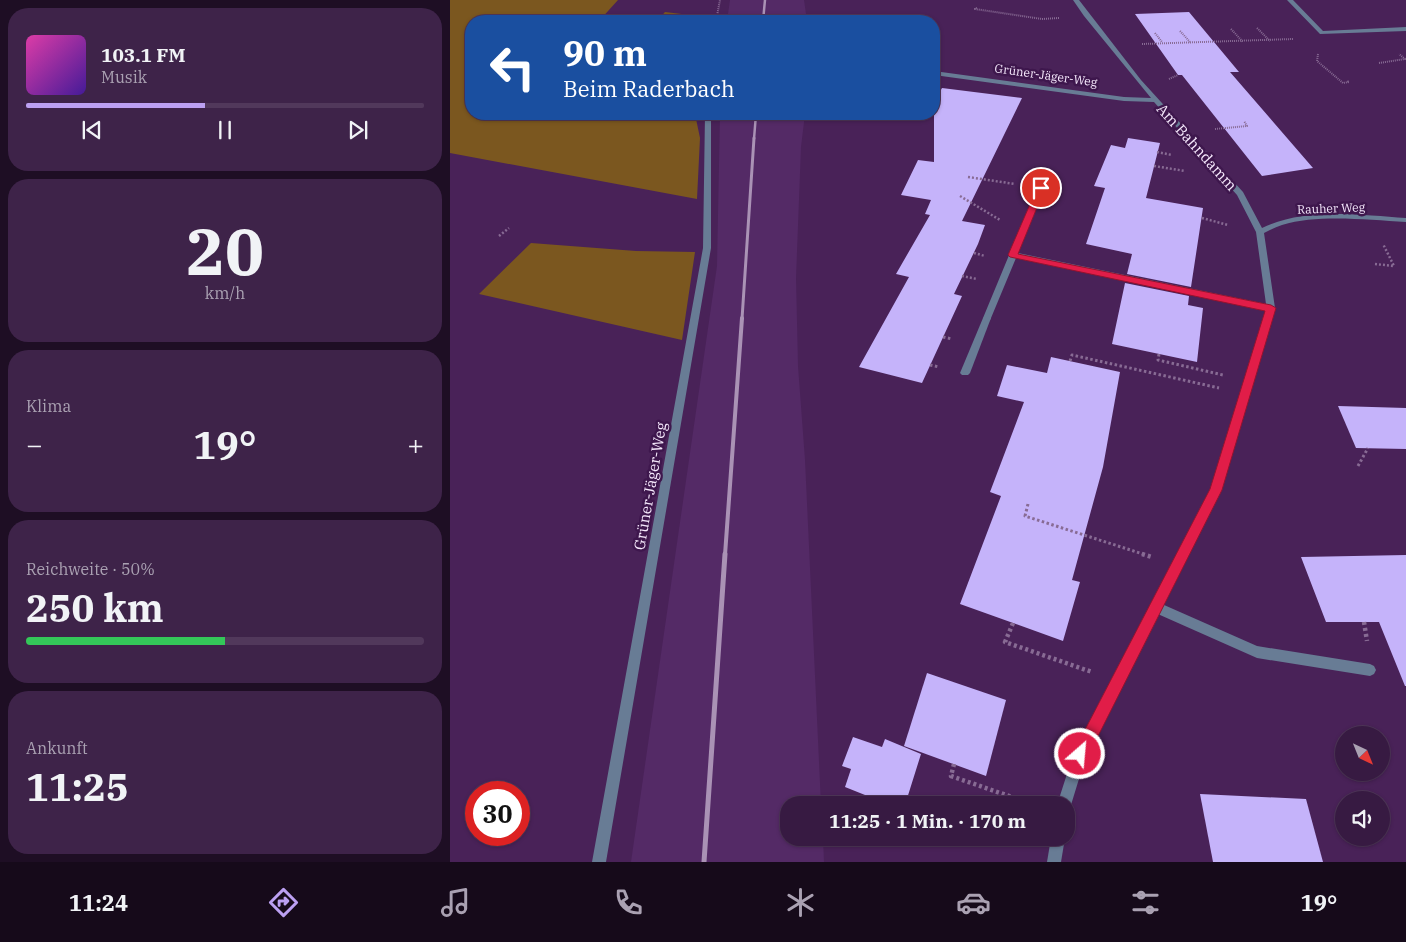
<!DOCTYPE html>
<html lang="de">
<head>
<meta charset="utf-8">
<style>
	:root { --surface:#371a42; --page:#3e2349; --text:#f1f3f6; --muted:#aaa1b2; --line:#51385b; --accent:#bca0f2 }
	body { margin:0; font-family:"IBM Plex Serif",serif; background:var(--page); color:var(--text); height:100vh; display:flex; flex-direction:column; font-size:19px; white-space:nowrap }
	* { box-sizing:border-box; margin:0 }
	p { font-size:16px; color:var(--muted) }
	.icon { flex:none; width:28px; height:28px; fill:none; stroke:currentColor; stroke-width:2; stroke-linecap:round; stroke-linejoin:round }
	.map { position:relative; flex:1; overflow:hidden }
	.sheet { display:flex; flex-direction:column; gap:8px; padding:8px; background:#1e0e24; width:450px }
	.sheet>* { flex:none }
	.top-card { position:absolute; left:15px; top:15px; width:475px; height:105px; border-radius:20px; box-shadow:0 1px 4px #0004,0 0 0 1px var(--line); background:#1a4fa0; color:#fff; overflow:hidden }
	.needle { width:32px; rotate:137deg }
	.controls { position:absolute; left:885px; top:726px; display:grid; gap:10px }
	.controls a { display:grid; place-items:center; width:55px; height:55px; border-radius:50%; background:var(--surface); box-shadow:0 1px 4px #0004,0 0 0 1px var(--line); font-size:25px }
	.speed { position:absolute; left:15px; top:781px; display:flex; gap:10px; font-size:25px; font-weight:700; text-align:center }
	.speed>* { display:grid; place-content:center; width:65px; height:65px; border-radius:50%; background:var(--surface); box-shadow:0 1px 4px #0004,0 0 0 1px var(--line); line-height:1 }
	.speed .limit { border:8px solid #d22; background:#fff; color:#111 }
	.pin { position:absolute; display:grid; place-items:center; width:42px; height:42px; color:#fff; margin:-21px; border:2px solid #fff; border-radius:50%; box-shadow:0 1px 5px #0007 }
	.me { position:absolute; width:55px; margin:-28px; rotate:27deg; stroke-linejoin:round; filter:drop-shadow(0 0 4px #0008) }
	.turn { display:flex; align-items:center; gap:18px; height:105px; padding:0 15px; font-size:22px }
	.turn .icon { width:65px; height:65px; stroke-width:2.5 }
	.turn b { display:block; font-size:35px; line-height:42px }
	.big { font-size:38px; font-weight:700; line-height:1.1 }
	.sheet .tile { flex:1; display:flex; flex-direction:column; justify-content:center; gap:8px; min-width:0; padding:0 18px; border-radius:20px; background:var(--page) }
	.sheet .dial { align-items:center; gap:0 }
	.dial b { font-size:65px; line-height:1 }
	.song { display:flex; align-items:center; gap:15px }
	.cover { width:60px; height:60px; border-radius:8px; background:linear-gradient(135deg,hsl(320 70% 55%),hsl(260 70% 35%)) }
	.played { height:5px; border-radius:2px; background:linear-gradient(90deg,var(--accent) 45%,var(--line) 45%) }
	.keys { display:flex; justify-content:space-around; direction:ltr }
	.heat { display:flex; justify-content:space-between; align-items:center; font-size:28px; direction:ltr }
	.charge { height:8px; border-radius:4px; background:linear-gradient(90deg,#34c759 50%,var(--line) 0) }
	.trip { position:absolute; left:330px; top:796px; width:295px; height:50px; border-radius:20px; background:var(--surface); box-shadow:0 1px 4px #0004,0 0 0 1px var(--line); font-weight:700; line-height:50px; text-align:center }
	.tabs { display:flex; height:80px; justify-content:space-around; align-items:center; background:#160a1a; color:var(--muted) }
	.tabs .icon { width:35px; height:35px }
	.tabs .current { color:var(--accent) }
	.tabs b { font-size:22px; color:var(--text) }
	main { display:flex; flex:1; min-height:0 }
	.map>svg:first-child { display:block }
	.built { fill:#542a66 }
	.green { fill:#7b571f }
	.building { fill:#c5b3fa }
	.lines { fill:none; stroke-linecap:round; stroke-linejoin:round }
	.path-far3 { stroke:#886b94; stroke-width:2; stroke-dasharray:1 1; stroke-linecap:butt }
	.path-far2 { stroke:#886b94; stroke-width:2.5; stroke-dasharray:2 2; stroke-linecap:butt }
	.path-far1 { stroke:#886b94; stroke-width:3; stroke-dasharray:2.5 2.5; stroke-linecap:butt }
	.path { stroke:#886b94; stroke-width:4.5; stroke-dasharray:3 3; stroke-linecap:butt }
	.lane { fill:#687c95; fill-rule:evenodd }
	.street { fill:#687c95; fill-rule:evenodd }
	.rail-far3 { stroke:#aa92b5; stroke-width:2.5 }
	.rail-far2 { stroke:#aa92b5; stroke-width:3 }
	.rail-far1 { stroke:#aa92b5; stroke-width:4 }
	.rail { stroke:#aa92b5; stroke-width:5 }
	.route { fill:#e11d48; stroke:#92132f }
	.labels { text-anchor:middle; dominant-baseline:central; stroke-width:5; stroke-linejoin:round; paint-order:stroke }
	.far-street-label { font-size:12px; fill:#f5e8fc; stroke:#3e174d }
	.street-label { font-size:15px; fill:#f5e8fc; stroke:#3e174d }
</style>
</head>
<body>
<main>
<section class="sheet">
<div class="tile">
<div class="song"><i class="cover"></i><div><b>103.1 FM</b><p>Musik</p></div></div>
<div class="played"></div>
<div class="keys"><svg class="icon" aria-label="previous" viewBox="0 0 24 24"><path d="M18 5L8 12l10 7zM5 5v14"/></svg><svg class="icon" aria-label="pause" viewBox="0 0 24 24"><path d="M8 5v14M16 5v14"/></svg><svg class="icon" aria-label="next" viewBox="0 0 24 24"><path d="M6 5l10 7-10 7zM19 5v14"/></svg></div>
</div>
<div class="tile dial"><b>20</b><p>km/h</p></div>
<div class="tile"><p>Klima</p>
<div class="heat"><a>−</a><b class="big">19°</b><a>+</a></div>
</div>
<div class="tile"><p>Reichweite · 50%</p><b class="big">250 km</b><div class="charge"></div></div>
<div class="tile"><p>Ankunft</p><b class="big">11:25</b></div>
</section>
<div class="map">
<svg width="956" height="862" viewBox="0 0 956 862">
	<rect width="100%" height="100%" fill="#492258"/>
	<g class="built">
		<path d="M280 0H354L357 21H277Z"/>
		<path d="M270 114H355L351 147 346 278 348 366 355 460 371 805H339V838H373L374 862H181L267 266Z"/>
	</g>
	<g class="green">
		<path d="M0 0H168L149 21H21V114H245L250 138 247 199 0 153Z"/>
		<path d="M215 12 257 17 255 21H207Z"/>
		<path d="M81 243 186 251 245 252 232 340 29 294Z"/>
	</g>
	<g class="building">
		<path d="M739 12 789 72H780L863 168 812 176 732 75H728L685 14Z"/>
		<path d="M492 88 572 98 512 221 535 225 528 244 504 294 512 296 472 383 409 367 459 277 446 274 480 215 475 214 481 200 451 195 468 160 484 162V102Z"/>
		<path d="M678 138 710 143 696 198 753 208 741 287 677 274 682 254 636 244 655 188 644 186 661 145 675 148Z"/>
		<path d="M675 283 739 296 738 305 753 308 747 362 662 344Z"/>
		<path d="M601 357 670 372 653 467 622 580 630 582 613 641 510 604 551 496 540 492 574 402 547 396 557 365 597 373Z"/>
		<path d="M888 406 956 408V449L906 448Z"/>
		<path d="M956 555V686H955L929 622H876L851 557Z"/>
		<path d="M477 673 556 700 536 776 454 746Z"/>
		<path d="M403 737 432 747 435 739 471 754 455 805H440L395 787 401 769 392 766Z"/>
		<path d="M750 794 856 799 873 862H763Z"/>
	</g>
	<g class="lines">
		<g class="path-far3">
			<path d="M527 8 525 9 592 19 609 18"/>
			<path d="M266 21 270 0"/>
			<path d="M807 28 820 41"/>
			<path d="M781 29 793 42"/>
			<path d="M730 31 740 42"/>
			<path d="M705 33 712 42"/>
			<path d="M692 44 843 39"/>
			<path d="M868 54 867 61 893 83 899 82 897 81"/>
			<path d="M929 63 955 59 949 54"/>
			<path d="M719 79 728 75"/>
			<path d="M765 129 797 126 794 121"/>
		</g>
		<g class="path-far2">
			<path d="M707 152 722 155"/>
			<path d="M704 166 735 171"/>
			<path d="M518 177 565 184"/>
			<path d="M510 196 550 220"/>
			<path d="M752 218 778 225"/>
			<path d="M49 236 59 228"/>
			<path d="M524 253 535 256"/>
			<path d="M925 264 944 266 933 244"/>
			<path d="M512 276 527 279"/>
		</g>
		<g class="path-far1">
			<path d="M493 337 502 339"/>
			<path d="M709 354 708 360 773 375"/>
			<path d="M620 361 622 355 769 388"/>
			<path d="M480 365 489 367"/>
			<path d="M908 466 918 448"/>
			<path d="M578 504 575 516 696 555"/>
		</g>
		<g class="path">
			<path d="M692 554 702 557"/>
			<path d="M914 622 917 641"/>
			<path d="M563 623 555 642 642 672"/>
			<path d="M504 764 501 776 585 805"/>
		</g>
		<g class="lane">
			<path d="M537 315 541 318 520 373 518 375H512L510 373 533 318Z"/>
			<path d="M705 601 807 646 920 664 924 666 926 670 924 674 920 676 807 658 701 611 699 607 701 603Z"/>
		</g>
		<g class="street">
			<path d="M623 0H629L691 80 793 192 812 228C855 207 910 215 956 218V222C917 220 869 214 832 225 826 227 820 230 814 233L825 308 771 489 636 756 621 805 619 810 616 811V805H607L625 749 761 489 816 310 566 258 541 318 540 320H534L533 318 591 178 595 176 599 178 568 253 816 304 806 232 787 195 704 102 674 101 484 75V71L674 97 701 98 634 16Z"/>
			<path d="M837 0H843L873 31 956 27V31L870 34Z"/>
			<path d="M255 114H261V248L156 862H142L253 248Z"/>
			<path d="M601 838H615L611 862H597Z"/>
		</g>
		<g class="rail-far3">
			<path d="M313 21 315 0"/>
			<path d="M304 139 306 114"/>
		</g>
		<path class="rail-far2" d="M292 319 304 138"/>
		<path class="rail-far1" d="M275 555 292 318"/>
		<path class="rail" d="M254 862 275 554"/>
	</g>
	<path class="route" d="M591 186 595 188 568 254 821 305 826 308 772 490 636 760 630 762 625 760 622 754 625 749 760 489 815 311 560 257 558 255 587 188Z"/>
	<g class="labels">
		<g class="far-street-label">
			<text transform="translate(596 75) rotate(8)">Grüner-Jäger-Weg</text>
			<text transform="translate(881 208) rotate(-2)">Rauher Weg</text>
		</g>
		<g class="street-label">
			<text transform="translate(747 147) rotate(48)">Am Bahndamm</text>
			<text transform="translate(200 486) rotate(-80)">Grüner-Jäger-Weg</text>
		</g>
	</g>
</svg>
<div class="controls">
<a><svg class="needle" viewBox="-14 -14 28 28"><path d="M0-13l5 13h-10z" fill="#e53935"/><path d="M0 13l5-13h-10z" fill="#aaa1b2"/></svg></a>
<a><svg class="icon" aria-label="sound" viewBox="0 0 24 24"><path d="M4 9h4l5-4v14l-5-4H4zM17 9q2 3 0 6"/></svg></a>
</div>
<div class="speed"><div class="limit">30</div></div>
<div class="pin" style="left:591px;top:188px;background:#d93025"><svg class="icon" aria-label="arrive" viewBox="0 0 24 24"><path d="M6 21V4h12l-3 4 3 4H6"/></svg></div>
<svg class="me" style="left:630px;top:754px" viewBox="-20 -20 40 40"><circle r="17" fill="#e11d48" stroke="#fff" stroke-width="3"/><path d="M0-11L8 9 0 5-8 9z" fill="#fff"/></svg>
<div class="trip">11:25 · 1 Min. · 170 m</div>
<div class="top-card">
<div class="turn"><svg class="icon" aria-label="left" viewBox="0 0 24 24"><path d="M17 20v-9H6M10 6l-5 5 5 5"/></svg><div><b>90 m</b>Beim Raderbach</div></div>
</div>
</div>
</main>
<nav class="tabs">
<b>11:24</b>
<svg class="icon current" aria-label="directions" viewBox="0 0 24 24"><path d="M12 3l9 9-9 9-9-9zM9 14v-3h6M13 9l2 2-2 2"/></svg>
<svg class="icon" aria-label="music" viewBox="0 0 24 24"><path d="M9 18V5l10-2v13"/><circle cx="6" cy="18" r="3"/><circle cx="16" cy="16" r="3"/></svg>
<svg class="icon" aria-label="phone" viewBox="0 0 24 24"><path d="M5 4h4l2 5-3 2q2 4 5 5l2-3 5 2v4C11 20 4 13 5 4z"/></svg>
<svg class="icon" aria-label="climate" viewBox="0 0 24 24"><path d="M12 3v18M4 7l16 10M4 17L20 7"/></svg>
<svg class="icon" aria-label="car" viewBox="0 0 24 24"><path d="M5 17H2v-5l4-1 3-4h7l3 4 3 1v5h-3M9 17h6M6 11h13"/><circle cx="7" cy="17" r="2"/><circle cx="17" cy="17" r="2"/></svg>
<svg class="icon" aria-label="filters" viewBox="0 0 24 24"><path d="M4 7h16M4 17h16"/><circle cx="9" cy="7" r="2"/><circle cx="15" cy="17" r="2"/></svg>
<b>19°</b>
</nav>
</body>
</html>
